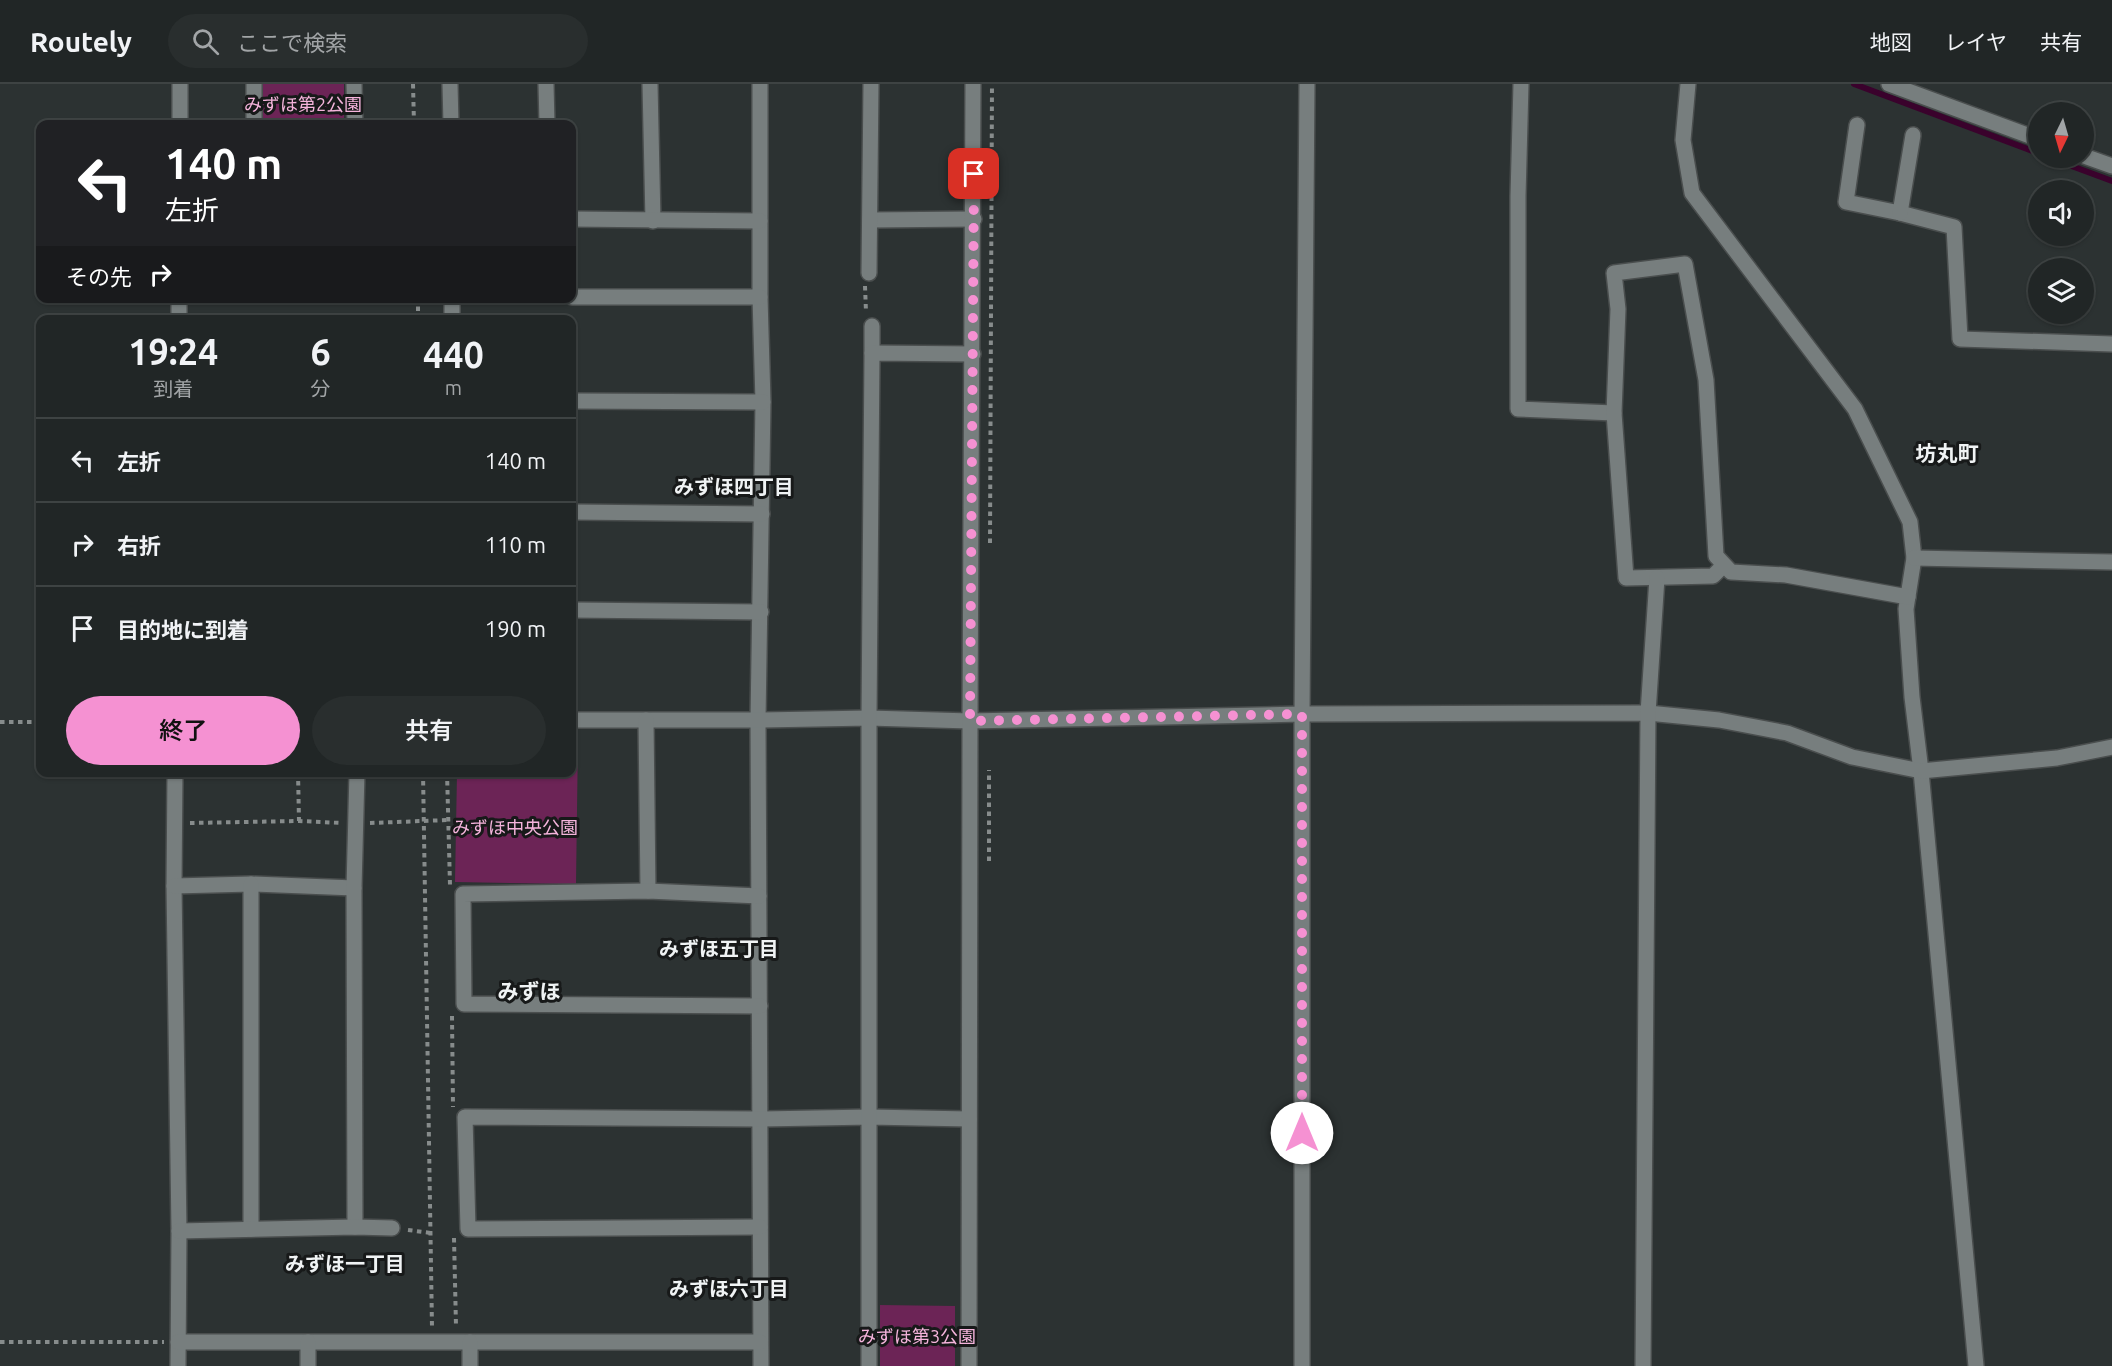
<!DOCTYPE html>
<html lang="ja">
<meta charset="utf-8">
<style>
:root{--surface:#212626;--page:#292e2e;--text:#f1f3f6;--muted:#a2a5a7;--line:#3e4343;--accent:#f591d2}
body{margin:0;font-family:Ubuntu,"Noto Sans JP",sans-serif;background:var(--page);color:var(--text);height:100vh;display:flex;flex-direction:column;font-size:22px;white-space:nowrap}
*{box-sizing:border-box;margin:0}
p{font-size:20px;color:var(--muted)}
.icon{flex:none;width:33px;height:33px;fill:none;stroke:currentColor;stroke-width:2;stroke-linecap:round;stroke-linejoin:round}
.map{position:relative;flex:1;overflow:hidden}
.side{position:absolute;left:36px;top:231px;width:540px;height:462px;display:flex;flex-direction:column;background:var(--surface);border-radius:12px;box-shadow:0 2px 4px #0004,0 0 0 2px var(--line)}
.side>*{flex:none}
.top-card{position:absolute;left:36px;top:36px;width:540px;height:183px;border-radius:12px;box-shadow:0 2px 4px #0004,0 0 0 2px var(--line);background:#202124;color:#fff;overflow:hidden}
.needle{width:39px;rotate:185deg}
.fabs{position:absolute;left:2028px;top:18px;display:grid;gap:12px}
.fabs a{display:grid;place-items:center;width:66px;height:66px;border-radius:50%;background:var(--surface);box-shadow:0 2px 4px #0004,0 0 0 2px var(--line);font-size:30px}
.pin{position:absolute;display:grid;place-items:center;width:51px;height:51px;color:#fff;margin:-26px;border-radius:12px;box-shadow:0 3px 9px #0006}
.me{position:absolute;width:66px;margin:-33px;rotate:0deg;stroke-linejoin:round;filter:drop-shadow(0 0 4px #0008)}
.turn{display:flex;align-items:center;gap:21px;height:126px;padding:0 30px;font-size:27px}
.turn .icon{width:78px;height:78px;stroke-width:2.5}
.turn b{display:block;font-size:42px;line-height:51px}
.then{display:flex;align-items:center;height:57px;padding:0 30px;background:#0003;gap:12px;font-size:22px}
.eta{display:flex;justify-content:space-evenly;align-items:center;height:102px;text-align:center}
.eta b{font-size:36px;font-weight:600;line-height:42px}
.cta{display:flex;gap:12px;margin-top:auto;padding:12px 30px}
.cta a{flex:1;height:69px;border-radius:36px;background:var(--accent);color:#111;font-size:24px;font-weight:600;line-height:69px;text-align:center}
.cta a+a{background:var(--page);color:var(--text)}
ul{padding:0;list-style:none}
li{display:flex;align-items:center;gap:18px;height:84px;padding:0 30px;border-top:2px solid var(--line)}
li div{flex:1}
li b{display:block;font-size:22px}
li em{font-style:normal}
header{display:flex;align-items:center;gap:36px;box-sizing:border-box;height:84px;padding:0 30px;background:var(--surface);border-bottom:2px solid var(--line)}
header strong{font-size:28px}
nav{display:flex;gap:33px;margin-inline-start:auto;font-size:21px}
.search{width:420px;height:54px;background:var(--page);display:flex;align-items:center;gap:15px;box-sizing:border-box;padding:0 21px;border-radius:33px;color:var(--muted);font-size:22px}
.map>svg:first-child{display:block}
</style>
<header>
<strong>Routely</strong>
<div class="search"><svg class="icon" aria-label="search" viewBox="0 0 24 24"><circle cx="10" cy="10" r="6"/><path d="M15 15l6 6"/></svg>ここで検索</div>
<nav><a>地図</a><a>レイヤ</a><a>共有</a></nav>
</header>
<div class="map">
<svg width="2112" height="1282" viewBox="0 0 2112 1282">
<rect width="100%" height="100%" fill="#2c3232"/>
<g fill="#6c2456">
<path d="M262,0H344V40H261Z"/>
<path d="M572,655H578L576,800L455,798L457,689L572,688Z"/>
<path d="M880,1221L955,1222V1282H880Z"/>
</g>
<g fill="none" stroke-linecap="round" stroke-linejoin="round">
<g stroke="#3a022c" stroke-width="6">
<path d="M1854,0L2038,69"/>
<path d="M2050,74L2112,97"/>
</g>
<g stroke="#4a4e4e" stroke-width="18">
<g id="minor">
<path d="M354,0L355,40"/>
<path d="M450,0L451,40"/>
<path d="M546,0L547,40"/>
<path d="M650,0L653,137"/>
<path d="M760,0V213L763,318L758,636L761,1282"/>
<path d="M1521,0L1518,112V325L1614,329"/>
<path d="M1688,0L1683,56L1692,109L1855,325L1910,438L1914,474L1906,525L1912,613L1921,687L1976,1282"/>
<path d="M1889,0L2038,55"/>
<path d="M180,40V0"/>
<path d="M254,40V0"/>
<path d="M1857,41L1846,118L1900,129L1954,143L1960,255L2112,260"/>
<path d="M2084,72L2112,82"/>
<path d="M1900,129L1913,51"/>
<path d="M572,135L760,137"/>
<path d="M870,136L974,135"/>
<path d="M869,189L871,0"/>
<path d="M572,213H760"/>
<path d="M179,214V236"/>
<path d="M452,214V236"/>
<path d="M872,242V269"/>
<path d="M572,317L763,318"/>
<path d="M572,428L762,430"/>
<path d="M1914,474L2112,478"/>
<path d="M1724,481L1713,492L1626,494L1614,329L1618,225L1614,189L1685,180L1706,296L1716,472L1731,488L1786,491L1908,513"/>
<path d="M572,526L761,528"/>
<path d="M572,636H758L869,634L970,637L1302,630L1648,629L1719,636L1787,649L1852,673L1921,687L2057,674L2112,663"/>
<path d="M646,636L648,807"/>
<path d="M175,688L174,802L179,1147L178,1282"/>
<path d="M174,802L251,800L354,804"/>
<path d="M759,812L648,807L463,810L464,920L760,922"/>
<path d="M355,1143L354,804L357,688"/>
<path d="M760,1143L468,1145L465,1033L760,1035L870,1033L969,1035"/>
<path d="M251,1145V800"/>
<path d="M179,1147L355,1143L392,1144"/>
<path d="M178,1258H760"/>
<path d="M308,1258V1282"/>
<path d="M470,1282V1258"/>
<path d="M869,1282V634L872,269L973,270"/>
<path d="M969,1282L970,637L973,0"/>
<path d="M1302,1282V630L1307,0"/>
<path d="M1643,1282L1648,629L1657,494"/>
</g>
</g>
<g stroke="#878c8c" stroke-width="4" stroke-dasharray="4.5 4.5" stroke-linecap="butt">
<path d="M413,0L414,40"/>
<path d="M865,202L866,228"/>
<path d="M418,236V214"/>
<path d="M990,459L992,0"/>
<path d="M0,638H40"/>
<path d="M298,688L299,737"/>
<path d="M423,688L432,1243"/>
<path d="M447,688L450,801"/>
<path d="M190,739L299,737L342,739"/>
<path d="M370,739L449,736"/>
<path d="M989,777V686"/>
<path d="M452,932L453,1023"/>
<path d="M408,1146L431,1149"/>
<path d="M454,1154L456,1242"/>
<path d="M0,1258H164"/>
</g>
<use href="#minor" stroke="#777e7e" stroke-width="15"/>
</g>
<g fill="none" stroke-linecap="round" stroke-linejoin="round">
<path stroke="#f591d2" stroke-width="10" stroke-dasharray="0 18" d="M974,90L970,637L1302,630V1049"/>
</g>
<g text-anchor="middle" dominant-baseline="central" stroke-width="6" stroke-linejoin="round" paint-order="stroke">
<g font-size="18" fill="#f5b4dc" stroke="#171919">
<text x="303" y="20">みずほ第2公園</text>
<text x="515" y="743">みずほ中央公園</text>
<text x="917" y="1252">みずほ第3公園</text>
</g>
<g font-size="20" font-weight="bold" fill="#f0f3f4" stroke="#171919">
<text x="734" y="402">みずほ四丁目</text>
<text x="719" y="864">みずほ五丁目</text>
<text x="345" y="1179">みずほ一丁目</text>
<text x="729" y="1204">みずほ六丁目</text>
</g>
<g font-size="21" font-weight="bold" fill="#f0f3f4" stroke="#171919">
<text x="1947" y="369">坊丸町</text>
<text x="529" y="907">みずほ</text>
</g>
</g>
</svg>
<div class="fabs">
<a><svg class="needle" viewBox="-14 -14 28 28"><path d="M0-13l5 13h-10z" fill="#e53935"/><path d="M0 13l5-13h-10z" fill="#a2a5a7"/></svg></a>
<a><svg class="icon" aria-label="sound" viewBox="0 0 24 24"><path d="M4 9h4l5-4v14l-5-4H4zM17 9q2 3 0 6"/></svg></a>
<a><svg class="icon" aria-label="layers" viewBox="0 0 24 24"><path d="M12 4l9 5-9 5-9-5zM3 14l9 5 9-5"/></svg></a>
</div>
<div class="pin" style="left:974px;top:90px;background:#d93025"><svg class="icon" aria-label="arrive" viewBox="0 0 24 24"><path d="M6 21V4h12l-3 4 3 4H6"/></svg></div>
<svg class="me" style="left:1302px;top:1049px" viewBox="-20 -20 40 40"><circle r="19" fill="#fff"/><path d="M0-13L10 11 0 6-10 11z" fill="#f591d2"/></svg>
<div class="top-card">
<div class="turn"><svg class="icon" aria-label="left" viewBox="0 0 24 24"><path d="M17 20v-9H6M10 6l-5 5 5 5"/></svg><div><b>140 m</b>左折</div></div>
<div class="then">その先<svg class="icon" aria-label="right" viewBox="0 0 24 24"><path d="M7 20v-9h11M14 6l5 5-5 5"/></svg></div>
</div>
<section class="side">
<div class="eta">
<div><b>19:24</b><p>到着</p></div>
<div><b>6</b><p>分</p></div>
<div><b>440</b><p>m</p></div>
</div>
<ul>
<li><svg class="icon" aria-label="left" viewBox="0 0 24 24"><path d="M17 20v-9H6M10 6l-5 5 5 5"/></svg><div><b>左折</b></div><em>140 m</em></li>
<li><svg class="icon" aria-label="right" viewBox="0 0 24 24"><path d="M7 20v-9h11M14 6l5 5-5 5"/></svg><div><b>右折</b></div><em>110 m</em></li>
<li><svg class="icon" aria-label="arrive" viewBox="0 0 24 24"><path d="M6 21V4h12l-3 4 3 4H6"/></svg><div><b>目的地に到着</b></div><em>190 m</em></li>
</ul>
<div class="cta"><a>終了</a><a>共有</a></div>
</section>
</div>
